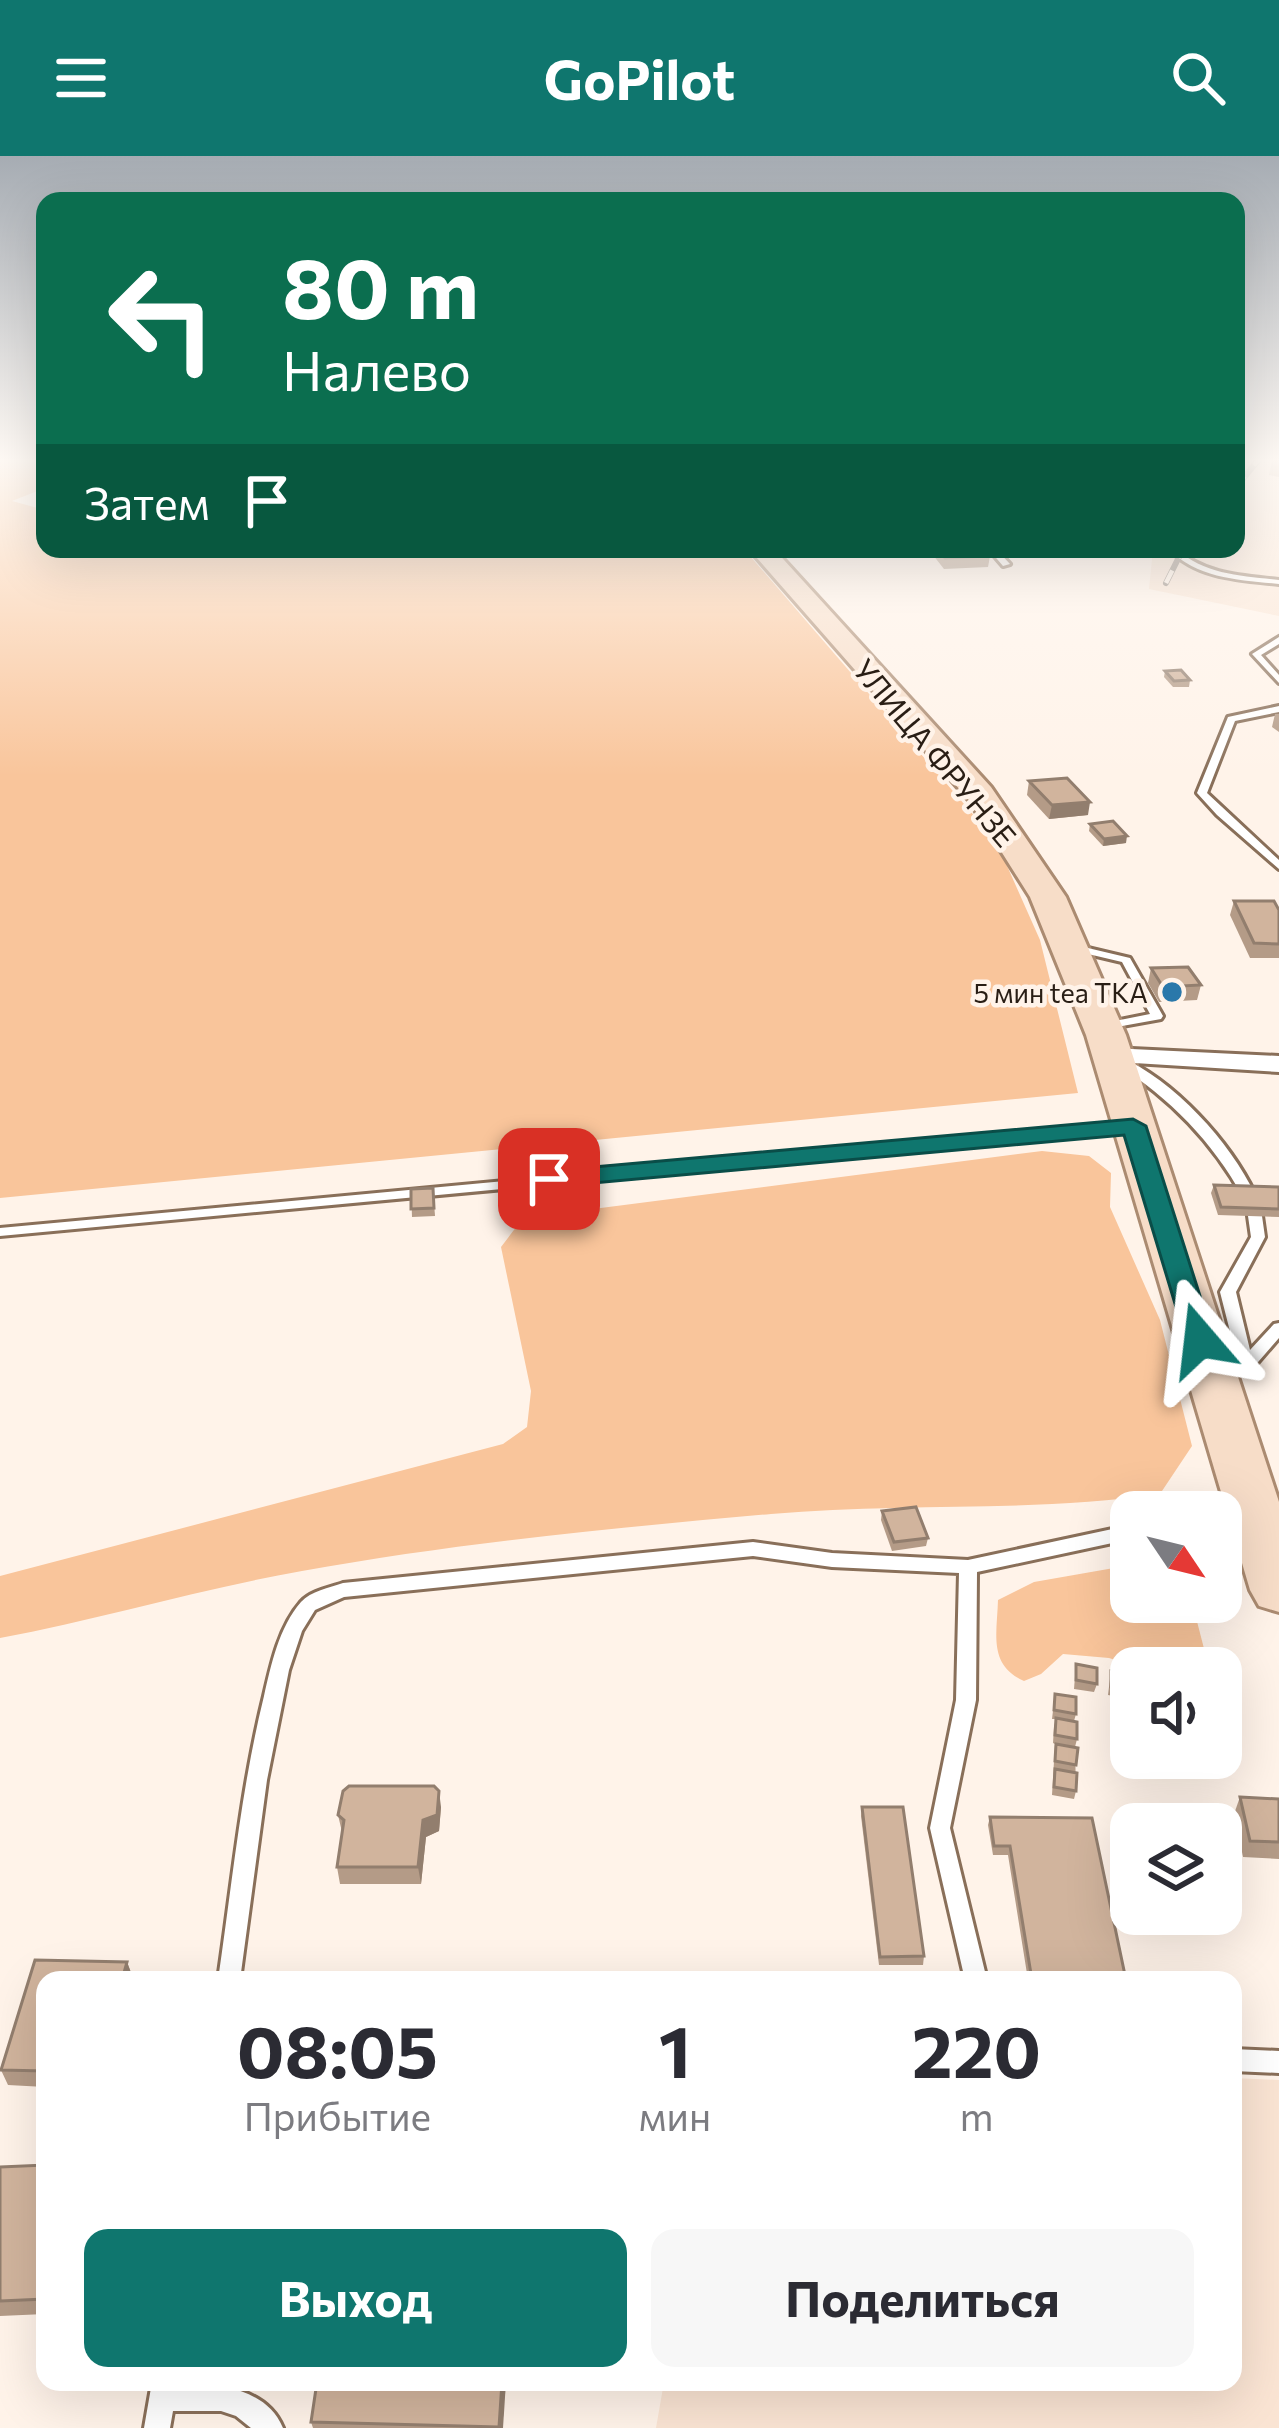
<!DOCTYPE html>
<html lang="ru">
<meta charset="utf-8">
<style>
:root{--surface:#fff;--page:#f7f7f7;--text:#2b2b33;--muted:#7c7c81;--accent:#0f766e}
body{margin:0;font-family:Commissioner,sans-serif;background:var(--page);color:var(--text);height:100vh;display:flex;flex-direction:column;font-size:45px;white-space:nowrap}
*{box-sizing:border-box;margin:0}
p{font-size:39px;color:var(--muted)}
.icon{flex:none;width:66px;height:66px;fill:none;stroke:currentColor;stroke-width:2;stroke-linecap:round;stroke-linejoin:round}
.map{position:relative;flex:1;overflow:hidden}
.panel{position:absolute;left:36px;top:1815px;width:1206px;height:420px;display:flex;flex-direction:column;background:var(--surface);border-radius:24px;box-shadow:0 12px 48px #0002}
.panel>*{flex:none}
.top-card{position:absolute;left:36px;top:36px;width:1209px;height:366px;border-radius:24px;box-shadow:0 12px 48px #0002;background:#0b6e4f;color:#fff;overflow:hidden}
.needle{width:78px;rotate:125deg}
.fabs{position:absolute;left:1110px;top:1335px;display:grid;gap:24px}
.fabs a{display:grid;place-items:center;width:132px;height:132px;border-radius:24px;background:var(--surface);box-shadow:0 12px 48px #0002;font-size:60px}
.pin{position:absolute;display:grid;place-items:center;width:102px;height:102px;color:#fff;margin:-51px;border-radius:24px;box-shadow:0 6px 18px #0006}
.me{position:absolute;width:132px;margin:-66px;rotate:343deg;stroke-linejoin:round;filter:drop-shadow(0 0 9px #0008)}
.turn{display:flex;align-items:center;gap:42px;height:252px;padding:0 48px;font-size:54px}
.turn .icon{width:156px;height:156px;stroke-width:2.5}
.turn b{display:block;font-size:84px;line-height:102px}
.then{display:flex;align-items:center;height:114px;padding:0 48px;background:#0003;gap:24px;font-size:45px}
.eta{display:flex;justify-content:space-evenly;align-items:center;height:204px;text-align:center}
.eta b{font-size:72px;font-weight:700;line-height:84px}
.cta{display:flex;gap:24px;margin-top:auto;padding:24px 48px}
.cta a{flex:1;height:138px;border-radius:24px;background:var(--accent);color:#fff;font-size:48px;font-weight:700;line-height:138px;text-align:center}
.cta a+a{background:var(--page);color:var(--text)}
header{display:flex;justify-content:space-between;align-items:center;height:156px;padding:0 48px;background:var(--accent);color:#fff;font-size:54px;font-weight:700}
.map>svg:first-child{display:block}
</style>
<header><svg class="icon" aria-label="menu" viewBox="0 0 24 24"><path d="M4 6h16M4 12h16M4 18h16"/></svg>GoPilot<svg class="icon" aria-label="search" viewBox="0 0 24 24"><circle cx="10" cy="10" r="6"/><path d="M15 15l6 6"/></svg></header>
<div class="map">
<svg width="1279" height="2272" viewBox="0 0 1279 2272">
<rect width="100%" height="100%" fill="#fff3e9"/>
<g fill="#fae4d3">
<path d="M1236,302H1279V460L1149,433L1153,393H1236Z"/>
<path d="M1233,1922L1279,1924V2272H656L664,2226H1233Z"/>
</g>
<g fill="#f9c59b">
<path d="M0,302H45V332L12,345L45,354V393H744L996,685L1040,784L1078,937L0,1042Z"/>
<path d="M1042,995L1089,1000L1111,1017L1110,1051L1160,1164L1192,1290L1160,1338C1032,1357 901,1346 771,1358C614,1372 456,1387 302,1415C200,1433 101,1463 0,1482V1420L503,1288L527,1271L531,1235L501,1091L523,1062Z"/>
<path d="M1131,1409V1446H1192L1209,1512H1140L1109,1502L1063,1498L1041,1518L1024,1525C988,1509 997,1478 998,1444L1034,1426Z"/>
</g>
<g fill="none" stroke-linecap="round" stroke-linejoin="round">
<g stroke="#896f59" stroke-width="6">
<g id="lane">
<path d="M794,393H836L832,395L764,399L760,397Z"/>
<path d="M942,393H996L1010,408L1003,410L991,396L946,395Z"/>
<path d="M1169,393H1177C1204,419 1244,420 1279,424V428C1241,424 1197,423 1169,393Z"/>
<path d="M1279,481V488L1261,499L1279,519V527L1252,498Z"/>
<path d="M1279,550V556L1235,565L1207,637L1279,704V713L1217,659L1197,637L1228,561Z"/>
<path d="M1071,788L1130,802L1163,860L1161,863L1100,874V868L1150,858L1122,806L1067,793L1065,791Z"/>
<path d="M1120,901C1174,924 1230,986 1255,1038L1253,1041H1243C1212,985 1170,942 1116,908V902Z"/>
<path d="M1130,967L1135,968L1137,971L1135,974L0,1080V1072Z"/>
<path d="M1255,1056L1262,1060L1265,1081L1236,1136L1250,1194L1274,1168L1279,1167V1182L1252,1213L1221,1227L1213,1222L1215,1218L1238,1207L1220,1136L1251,1081L1248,1060Z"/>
<path d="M1131,1369V1383L977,1416L976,1544L950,1672L987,1824H965L930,1672L956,1544L959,1417L832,1411L753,1400L344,1441L315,1454L302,1475L289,1514L267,1624L240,1824H218C232,1729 241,1633 264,1540C271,1509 279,1471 301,1446C311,1435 329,1432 343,1427L753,1386L832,1397L968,1404Z"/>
<path d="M1221,1378L1263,1381L1266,1386L1263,1391L1221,1392Z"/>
<path d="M1233,1893L1279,1895V1917L1233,1915Z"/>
<path d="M152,2226H178V2229C215,2227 266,2231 283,2272H251L236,2260L221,2255H173L170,2272H144Z"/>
</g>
</g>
<g stroke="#896f59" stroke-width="6">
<path id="street" d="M1111,892L1279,900V916L1102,905L1098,900L1102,895Z"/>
</g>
<g stroke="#ab8b71" stroke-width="6">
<path id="primary" d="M749,393H774L991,631L1066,741L1126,879L1279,1346V1456L1259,1450L1250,1434L1086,879L1030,741L968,643Z"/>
</g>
<use href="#lane" fill="#fff" fill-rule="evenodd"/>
<use href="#street" fill="#fff" fill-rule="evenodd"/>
<use href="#primary" fill="#f7ddc8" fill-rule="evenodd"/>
<g stroke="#857970" stroke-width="6">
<g id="rail">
<path d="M1236,331L1260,302"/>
<path d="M1166,427L1183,393"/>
</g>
</g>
<use href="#rail" stroke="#fff3e9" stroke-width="4.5" stroke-dasharray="14" stroke-linecap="butt"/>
</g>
<g fill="#b49b87">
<path d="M1279,302V321L1269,319L1272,305Z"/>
<path d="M933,393H984L990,400L988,411L944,413L933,399Z"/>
<path d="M1165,515L1190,524L1189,531H1173L1164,521Z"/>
<path d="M1275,558H1279V576L1272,571Z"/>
<path d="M1029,625L1088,659L1049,663L1027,639Z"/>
<path d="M1090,668L1126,687L1103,690L1089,675Z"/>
<path d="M1234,745L1279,754V802H1250L1230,759Z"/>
<path d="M1151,812L1201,829L1197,844L1159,846L1148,827Z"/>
<path d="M1214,1029L1279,1031V1061L1218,1059L1211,1037Z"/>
<path d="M433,1032L435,1060L412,1061L411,1033Z"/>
<path d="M882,1355L928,1382L926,1390L892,1395L881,1364Z"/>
<path d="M1076,1508L1097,1528L1094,1536L1074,1533Z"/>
<path d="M1111,1515L1131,1518L1130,1543L1108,1539Z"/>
<path d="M1055,1538L1076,1558L1074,1565L1077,1583L1075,1591L1076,1635L1074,1643L1052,1639L1055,1588L1053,1587L1054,1571L1056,1563H1052Z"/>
<path d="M1240,1641L1279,1643V1703L1243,1701L1234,1658Z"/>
<path d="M441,1651L439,1675L426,1681L421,1728H340L337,1711L342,1676L338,1659Z"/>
<path d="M862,1651L924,1800L923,1809H879L861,1660Z"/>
<path d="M990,1661L1126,1824H1028L1008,1699H993L988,1669Z"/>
<path d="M35,1804L127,1806L133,1822V1824H45V1931L8,1929L1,1914Z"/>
<path d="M45,2009V2158L0,2160V2011Z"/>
<path d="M317,2226L503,2272H313L311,2266Z"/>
</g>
<g fill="#927e6e">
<path d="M1090,646L1088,659L1049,663L1052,649Z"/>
<path d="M1127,680L1126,687L1103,690L1104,683Z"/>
<path d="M439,1635L441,1651L439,1675L426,1681L421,1728L418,1711L423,1664Z"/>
<path d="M127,1806L133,1822V1824H122Z"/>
<path d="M502,2226H506L503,2272H499Z"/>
</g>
<g fill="#d1b49d" stroke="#927e6e" stroke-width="3">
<path d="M938,393H984L990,400L945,402Z"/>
<path d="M1181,514L1190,524L1174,525L1165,515Z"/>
<path d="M1067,622L1090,646L1052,649L1029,625Z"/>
<path d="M1113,665L1127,680L1104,683L1090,668Z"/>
<path d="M1234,745H1274L1279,754V788L1254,787Z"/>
<path d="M1188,811L1201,829L1163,831L1151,812Z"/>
<path d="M1214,1029L1279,1031V1053L1221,1051Z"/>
<path d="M433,1032L434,1052L411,1053V1033Z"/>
<path d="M916,1351L928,1382L894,1386L882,1355Z"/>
<path d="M1076,1508L1097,1512V1528L1076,1524Z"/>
<path d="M1111,1515L1131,1518V1534L1111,1531Z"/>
<path d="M1055,1538L1076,1541V1558L1054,1554Z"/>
<path d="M1056,1562L1077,1566V1583L1055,1579Z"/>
<path d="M1056,1588L1078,1592L1076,1609L1055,1605Z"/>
<path d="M1055,1613L1077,1617L1076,1635L1054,1631Z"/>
<path d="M349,1630H434L439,1635L437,1659L423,1664L418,1711H337L344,1664L338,1659L343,1635Z"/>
<path d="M1240,1641L1279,1643V1686L1250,1685Z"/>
<path d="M862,1651H903L924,1800L880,1801Z"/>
<path d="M990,1661L1092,1662L1126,1824H1032L1010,1690H994Z"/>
<path d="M35,1804L127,1806L122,1824H45V1915L1,1914Z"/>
<path d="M45,2009V2143L0,2145V2011Z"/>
<path d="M317,2226H502L499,2271L311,2266Z"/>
</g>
<linearGradient id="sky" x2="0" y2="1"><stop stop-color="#a6acb3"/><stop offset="0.49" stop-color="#fffaf5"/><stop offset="1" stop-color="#fffaf5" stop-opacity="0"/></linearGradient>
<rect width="1279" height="620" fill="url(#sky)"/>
<path fill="#0f766e" stroke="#0a4d48" stroke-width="3" d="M1133,963L1146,970L1214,1184L1210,1190H1190L1186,1184L1124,979L549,1031L537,1023L549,1015Z"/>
<circle fill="#2a78aa" stroke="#fff3e9" stroke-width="4.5" cx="1172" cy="836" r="12"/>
<g text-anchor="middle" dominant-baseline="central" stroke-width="9" stroke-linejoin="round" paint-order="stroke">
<g font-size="27" fill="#291e15" stroke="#fff3e9" text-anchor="end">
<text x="1148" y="836">5 мин tea TKA</text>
</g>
<g font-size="30" fill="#291e15" stroke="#fff3e9">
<text transform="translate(936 596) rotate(50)">УЛИЦА ФРУНЗЕ</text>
</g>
</g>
</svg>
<div class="fabs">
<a><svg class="needle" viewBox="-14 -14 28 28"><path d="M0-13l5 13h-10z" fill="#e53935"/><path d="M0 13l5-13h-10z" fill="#7c7c81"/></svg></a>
<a><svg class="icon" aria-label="sound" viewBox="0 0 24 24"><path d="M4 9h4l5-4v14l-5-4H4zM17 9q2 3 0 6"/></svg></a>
<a><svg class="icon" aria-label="layers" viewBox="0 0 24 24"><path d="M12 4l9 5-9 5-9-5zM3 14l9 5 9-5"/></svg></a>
</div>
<div class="pin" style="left:549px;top:1023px;background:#d93025"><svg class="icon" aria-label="arrive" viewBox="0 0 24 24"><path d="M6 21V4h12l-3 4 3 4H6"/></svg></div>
<svg class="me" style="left:1200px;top:1184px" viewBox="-20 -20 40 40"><path d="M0-17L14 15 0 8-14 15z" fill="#0f766e" stroke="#fff" stroke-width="4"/></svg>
<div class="top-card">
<div class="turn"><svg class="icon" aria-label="left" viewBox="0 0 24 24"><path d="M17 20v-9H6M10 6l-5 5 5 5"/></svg><div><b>80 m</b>Налево</div></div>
<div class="then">Затем<svg class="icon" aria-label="arrive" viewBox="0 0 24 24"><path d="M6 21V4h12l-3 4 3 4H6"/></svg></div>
</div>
<section class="panel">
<div class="eta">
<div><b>08:05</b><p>Прибытие</p></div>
<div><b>1</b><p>мин</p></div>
<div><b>220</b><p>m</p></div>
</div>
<div class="cta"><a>Выход</a><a>Поделиться</a></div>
</section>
</div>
